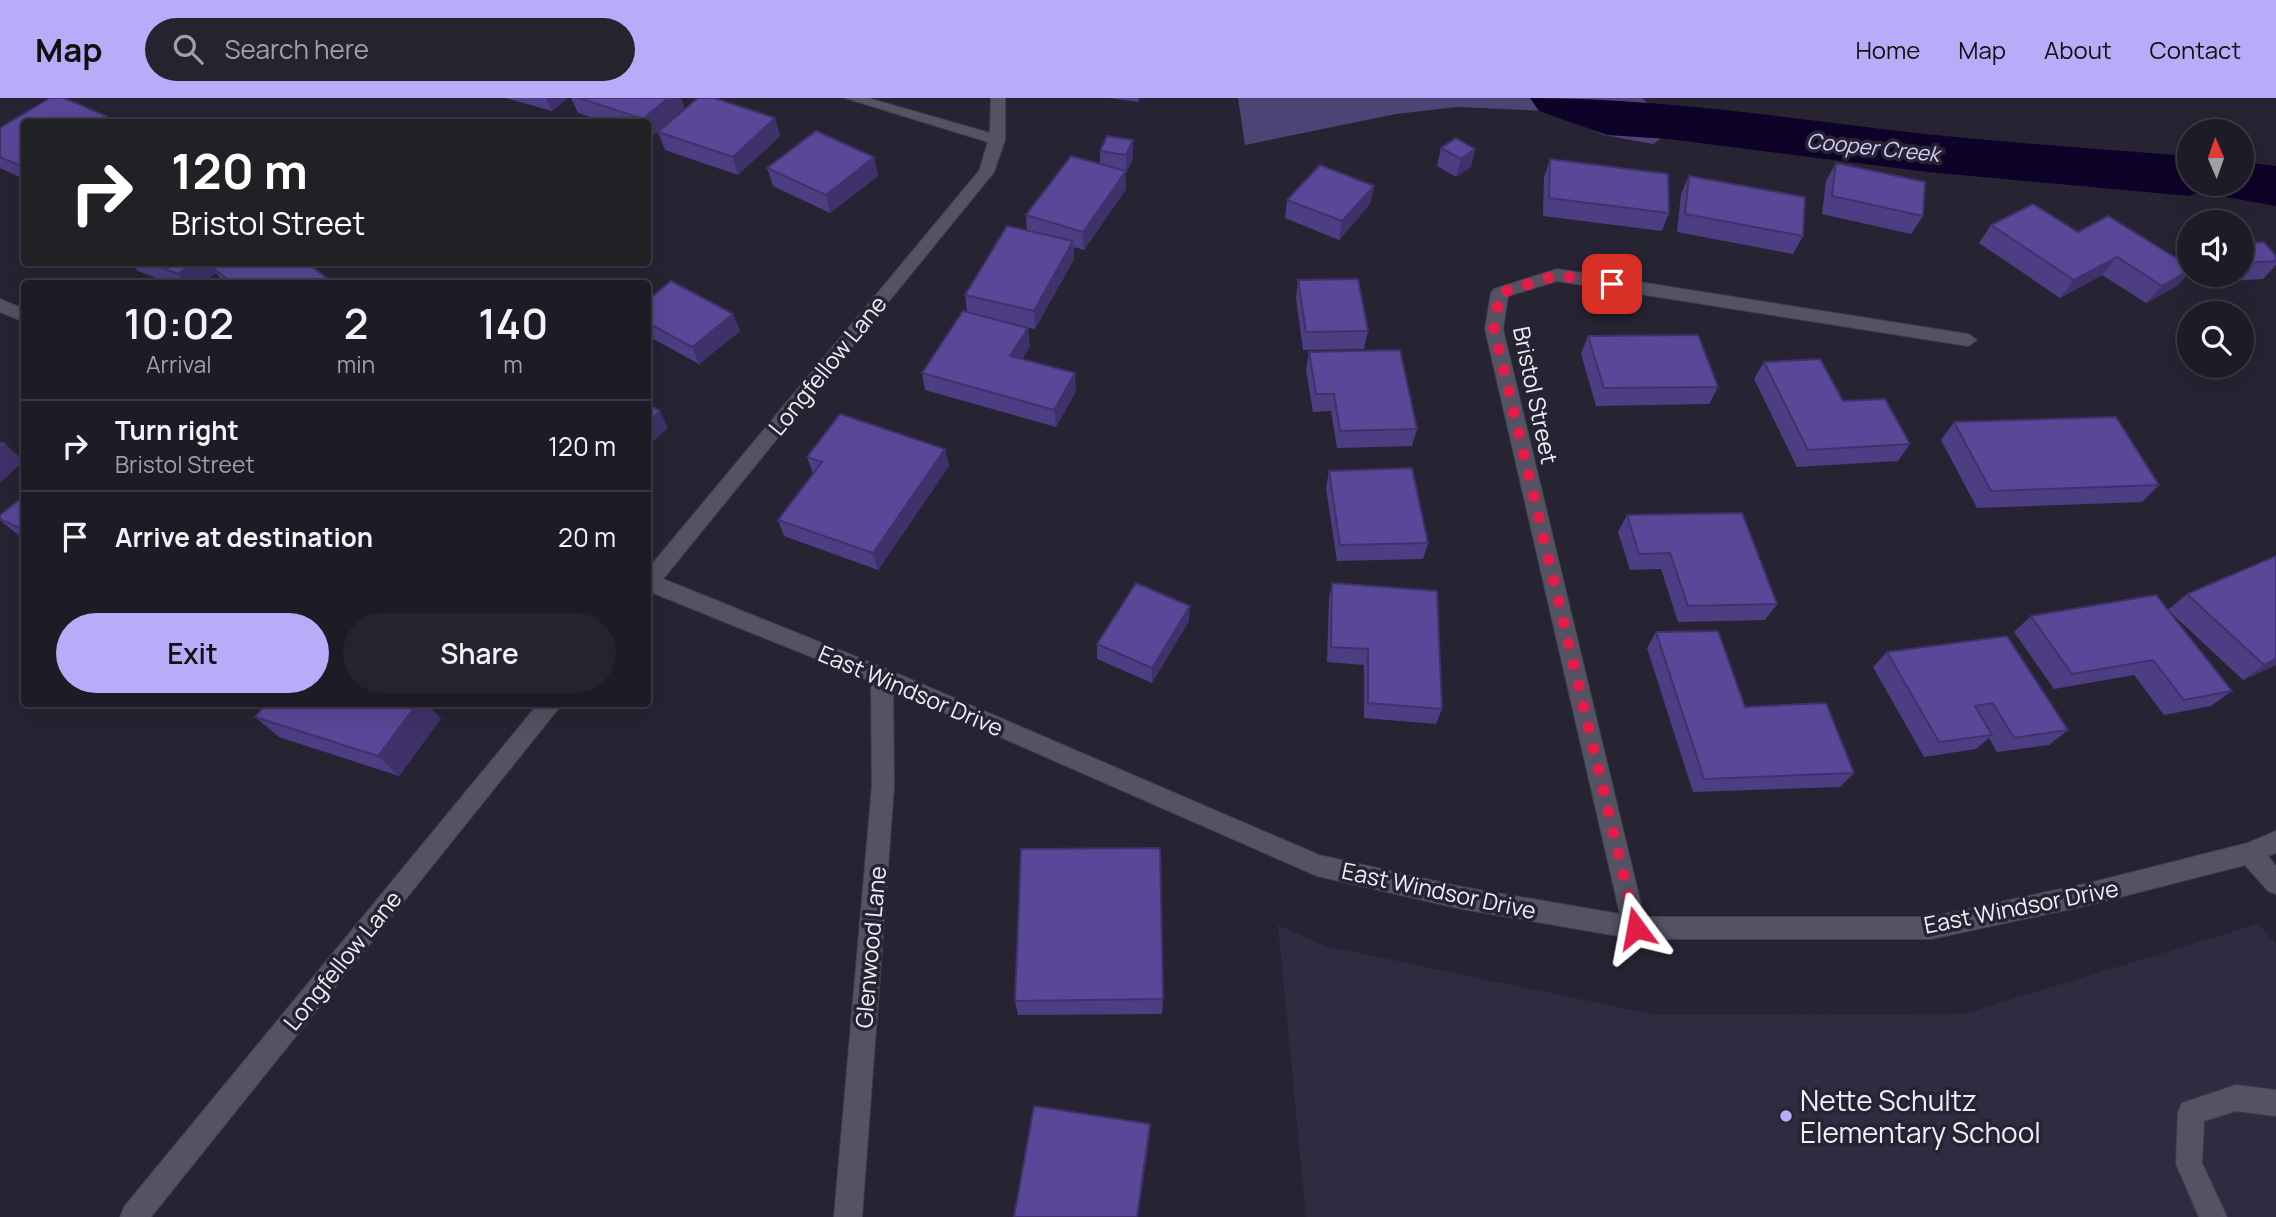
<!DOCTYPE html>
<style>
:root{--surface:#1c1b26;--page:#25242e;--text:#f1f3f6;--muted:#a0a1a7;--line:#3a3943;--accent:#b8abf7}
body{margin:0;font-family:Manrope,sans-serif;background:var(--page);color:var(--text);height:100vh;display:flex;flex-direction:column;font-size:26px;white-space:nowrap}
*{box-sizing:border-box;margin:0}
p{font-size:23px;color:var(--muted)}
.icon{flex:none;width:38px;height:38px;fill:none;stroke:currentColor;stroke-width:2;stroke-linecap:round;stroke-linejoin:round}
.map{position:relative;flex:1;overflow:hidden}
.sheet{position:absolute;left:21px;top:182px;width:630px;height:427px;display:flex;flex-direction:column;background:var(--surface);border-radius:7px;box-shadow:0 7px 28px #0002,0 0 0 2px var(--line)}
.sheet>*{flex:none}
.guide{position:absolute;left:21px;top:21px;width:630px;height:147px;border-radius:7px;box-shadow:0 7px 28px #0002,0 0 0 2px var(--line);background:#202124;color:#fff;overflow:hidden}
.needle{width:46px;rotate:358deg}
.controls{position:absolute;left:2177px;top:21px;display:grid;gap:14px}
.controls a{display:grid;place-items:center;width:77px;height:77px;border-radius:50%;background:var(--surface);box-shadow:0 7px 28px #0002,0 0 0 2px var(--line);font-size:35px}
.pin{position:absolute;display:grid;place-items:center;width:60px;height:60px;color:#fff;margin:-30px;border-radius:14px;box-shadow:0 4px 10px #0006}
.me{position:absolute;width:77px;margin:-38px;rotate:347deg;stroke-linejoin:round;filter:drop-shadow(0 0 5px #0008)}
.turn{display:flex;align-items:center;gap:24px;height:147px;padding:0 35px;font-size:32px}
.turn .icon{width:91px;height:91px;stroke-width:2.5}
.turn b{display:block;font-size:49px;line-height:60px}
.eta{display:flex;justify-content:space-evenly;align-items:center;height:119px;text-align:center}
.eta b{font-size:42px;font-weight:600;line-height:49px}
.primary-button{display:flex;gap:14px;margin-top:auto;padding:14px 35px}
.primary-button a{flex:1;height:80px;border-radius:42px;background:var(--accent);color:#111;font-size:28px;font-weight:600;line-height:80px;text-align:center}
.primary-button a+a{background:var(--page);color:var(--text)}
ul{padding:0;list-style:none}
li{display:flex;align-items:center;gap:21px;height:91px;padding:0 35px;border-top:2px solid var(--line)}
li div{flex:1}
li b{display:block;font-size:26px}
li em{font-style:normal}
header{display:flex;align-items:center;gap:42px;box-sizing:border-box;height:98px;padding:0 35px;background:var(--accent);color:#111}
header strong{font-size:33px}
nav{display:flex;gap:38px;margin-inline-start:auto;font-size:24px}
.search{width:490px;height:63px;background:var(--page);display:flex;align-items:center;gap:18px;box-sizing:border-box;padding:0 24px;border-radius:38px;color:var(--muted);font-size:26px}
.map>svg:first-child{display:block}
</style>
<header>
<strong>Map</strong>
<div class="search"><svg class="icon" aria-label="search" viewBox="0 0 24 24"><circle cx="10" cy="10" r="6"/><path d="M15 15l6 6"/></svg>Search here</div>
<nav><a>Home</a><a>Map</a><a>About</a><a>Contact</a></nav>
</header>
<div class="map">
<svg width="2276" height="1119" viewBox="0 0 2276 1119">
<rect width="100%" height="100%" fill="#262433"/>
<path fill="#2f2c41" d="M2258,826L2276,846V1119H1306L1278,827L1325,848L1656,917L1963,916Z"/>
<path fill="#4d4475" d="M1238,0H1642L1675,31L1653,46L1604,37L1547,13L1457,9L1396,16L1245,47Z"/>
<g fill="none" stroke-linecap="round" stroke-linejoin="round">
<path fill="#0e0228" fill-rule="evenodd" d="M1530,0C1663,0 1793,21 1925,36C2013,45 2101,51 2189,58V86H2242V64L2276,68V108L2220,98L2213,89L2189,98L1928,74L1668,41L1607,37L1539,13Z"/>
<g stroke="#403f4b" stroke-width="2">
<g id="minor">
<path d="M845,0H868L990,35L991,0H1005V42L994,74L663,481L889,572L1319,757L1462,789L1620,816L1485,231L1491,195L1494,191L1557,171L1968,236L1977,242L1968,248L1557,183L1508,198L1503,231L1644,819H1931L2089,785L2248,745L2276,733V755L2268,758L2276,768V796L2268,793L2245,767L2089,807L1931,841H1635L1462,811L1317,778L893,592L894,688L862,1119H834L872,688L871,583L648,493V471L979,73L988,44Z"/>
<path d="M0,201L24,211V224L0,214Z"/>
<path d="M538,606H562L151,1119H120L124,1109Z"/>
<path d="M2236,987L2276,992V1018L2236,1013L2204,1023L2202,1065L2227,1119H2199L2176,1066L2178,1014L2182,1005Z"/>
</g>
</g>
<use href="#minor" fill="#545263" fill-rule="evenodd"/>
</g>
<g fill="#4d3d83">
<path d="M50,0H64L106,18L111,24H24V81L0,70V30Z"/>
<path d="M505,0H567L552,13Z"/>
<path d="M571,0H681L684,10L650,40L648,39V24H605L578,15Z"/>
<path d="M1109,0H1139L1138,4Z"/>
<path d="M775,20L780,38L738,77L665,52L658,34Z"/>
<path d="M1107,38L1133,61L1126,75V91L1084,152L1074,149V161L1035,231L1006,224L1030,248L1022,261L1076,293L1056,329L925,292L922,275L967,214L965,197L1027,133L1026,117L1100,66V53Z"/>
<path d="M1441,50L1475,51L1471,69L1456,79L1437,68Z"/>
<path d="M874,59L878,78L830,115L773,88L767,70Z"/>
<path d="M1550,61L1669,115L1662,133L1543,118L1544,79Z"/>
<path d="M1836,65L1923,118L1911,136L1822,116L1826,83Z"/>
<path d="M1689,78L1803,138L1793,156L1677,134L1681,96Z"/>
<path d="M1374,88L1370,106L1339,142L1285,120L1287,102Z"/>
<path d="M1991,127L2078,134L2189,168V174L2177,188L2146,205L2102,177L2060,200L1979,145Z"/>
<path d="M2242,146L2276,158V167L2263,181L2216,184L2210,177H2242Z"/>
<path d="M131,164H305L326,179L330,186H224L216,175L203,186H171L138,173Z"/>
<path d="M1298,182L1368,233L1364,251L1303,252L1296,200Z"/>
<path d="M648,202L733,216L740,233L699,266L648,238Z"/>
<path d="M1588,238L1718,289L1709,306L1596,308L1581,256Z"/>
<path d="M1309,254L1417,331L1412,348L1337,350L1331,313L1313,314L1306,272Z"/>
<path d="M1764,264L1843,303L1910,346L1898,363L1797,369L1754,281Z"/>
<path d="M1954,324L2159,387L2142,404L1977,410L1941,342Z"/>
<path d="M945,351L949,368L878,472L784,438L778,422L813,376L807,359Z"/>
<path d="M1329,373L1428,445L1423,461L1337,463L1326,390Z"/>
<path d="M24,398V440L17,436L0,422V417Z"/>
<path d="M1627,417L1777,506L1765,522L1678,524L1661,471L1630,472L1618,434Z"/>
<path d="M2276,458V567L2243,582L2168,512L2187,496Z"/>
<path d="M1332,485L1442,611L1436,626L1364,620V567L1327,564L1329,501Z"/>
<path d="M2156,497L2232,593L2211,608L2164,617L2134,577L2054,591L2014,534L2031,518Z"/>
<path d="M1189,523L1152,585L1097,561V546Z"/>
<path d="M1656,534L1745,609L1854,675L1840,689L1693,694L1647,550Z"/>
<path d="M1887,554L2068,632L2049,647L1997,654L1989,640L1976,651L1924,659L1873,569Z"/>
<path d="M255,619L441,620L399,678L279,639Z"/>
<path d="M1163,901L1162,916L1018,917L1015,903Z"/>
</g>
<g fill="#3f326a">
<path d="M546,0H567L552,13Z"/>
<path d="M668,0H681L684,10L650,40L648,34V24H644L643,21Z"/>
<path d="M106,18L111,24H95Z"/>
<path d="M775,20L780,38L738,77L733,59Z"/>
<path d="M1133,42V61L1126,75V91L1084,152L1083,134L1126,73V57Z"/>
<path d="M1475,51L1471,69L1456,79L1461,61Z"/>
<path d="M874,59L878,78L830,115L826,97Z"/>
<path d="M1374,88L1370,106L1339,142L1342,123Z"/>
<path d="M1073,143L1074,161L1035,231L1034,213Z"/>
<path d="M2117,159L2102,177L2060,200L2074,182Z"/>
<path d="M193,164H230L210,168L216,175L203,186H186L178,176Z"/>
<path d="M354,164H362L356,169Z"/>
<path d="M2189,172V174L2177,188L2146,205L2162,188Z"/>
<path d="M326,179L330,186H315Z"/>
<path d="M733,216L740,233L699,266L692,249Z"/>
<path d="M1028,230L1030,248L1012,275L1010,258Z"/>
<path d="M1075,275L1076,293L1056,329L1054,312Z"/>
<path d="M660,313L668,330L648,348V324Z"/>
<path d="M5,346L24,363L0,385V350Z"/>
<path d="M945,351L949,368L878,472L873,455Z"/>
<path d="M1190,508L1189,523L1152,585V570Z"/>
<path d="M2276,561V567L2243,582L2264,567Z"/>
<path d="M417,606H427L441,620L399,678L378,658Z"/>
<path d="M1150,1026V1037L1138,1119H1137Z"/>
</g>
<g fill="#5a4798" stroke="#3f326a" stroke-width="2">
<path d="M50,0H64L106,18L95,24H24V68L23,69L0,59V30Z"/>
<path d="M579,0H668L643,21Z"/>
<path d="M698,0H714L775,20L733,59L658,34Z"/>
<path d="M816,33L874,59L826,97L767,70Z"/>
<path d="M1107,38L1133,42L1126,57L1100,53Z"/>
<path d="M1456,40L1475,51L1461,61L1441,50Z"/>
<path d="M1071,58L1126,73L1083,134L1026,117Z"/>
<path d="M1550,61L1668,76L1669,115L1549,100Z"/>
<path d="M1836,65L1925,84L1923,118L1832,98Z"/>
<path d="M1320,67L1374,88L1342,123L1287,102Z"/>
<path d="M1689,78L1805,99L1803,138L1685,116Z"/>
<path d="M2033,106L2078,134L2108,118L2189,168V172L2162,188L2117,159L2074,182L1991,127Z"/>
<path d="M1007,128L1073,143L1034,213L965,197Z"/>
<path d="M2264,144L2276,158V163L2242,165V146Z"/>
<path d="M148,164H193L178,176Z"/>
<path d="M216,164H305L326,179L315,186H234L210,168Z"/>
<path d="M1358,181L1368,233L1306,234L1298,182Z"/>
<path d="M671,183L733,216L692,249L648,225V202Z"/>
<path d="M963,213L1028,230L1010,258L1075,275L1054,312L922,275Z"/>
<path d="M1698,237L1718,289L1604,290L1588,238Z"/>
<path d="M1400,252L1417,331L1340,333L1334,296H1316L1309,254Z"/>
<path d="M1820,261L1843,303L1885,301L1910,346L1808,352L1764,264Z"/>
<path d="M648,306L660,313L648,324Z"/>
<path d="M840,316L945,351L873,455L778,422L822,364L807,359Z"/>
<path d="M2116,319L2159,387L1991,393L1954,324Z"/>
<path d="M0,344L5,346L0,350Z"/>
<path d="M1412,370L1428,445L1340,447L1329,373Z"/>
<path d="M24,398V432L0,421V417Z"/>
<path d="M1742,415L1777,506L1688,508L1670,455L1639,456L1627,417Z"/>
<path d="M2276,458V561L2264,567L2187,496Z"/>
<path d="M1136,485L1190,508L1152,570L1097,546Z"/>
<path d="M1332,485L1437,493L1442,611L1368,605V551L1331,549Z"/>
<path d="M2156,497L2232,593L2184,602L2153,562L2072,576L2031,518Z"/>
<path d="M1718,533L1745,609L1826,605L1854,675L1704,681L1656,534Z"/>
<path d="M2007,538L2068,632L2014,640L1993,605L1975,608L1992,637L1939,644L1887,554Z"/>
<path d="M266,606H417L378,658L255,619Z"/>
<path d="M1160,750L1163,901L1015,903L1021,751Z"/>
<path d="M1034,1008L1150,1026L1137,1119H1014Z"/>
</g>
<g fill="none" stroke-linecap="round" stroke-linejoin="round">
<path stroke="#e11d48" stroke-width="12" stroke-dasharray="0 21.6" d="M1612,186L1557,177L1500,195L1494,231L1636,830"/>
</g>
<circle fill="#b8abf7" stroke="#262433" stroke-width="2.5" cx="1786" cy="1018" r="7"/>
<g text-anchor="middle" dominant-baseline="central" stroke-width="7" stroke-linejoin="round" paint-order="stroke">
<g font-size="21" font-style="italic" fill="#d5cefc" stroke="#262433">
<text transform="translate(1873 49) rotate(6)">Cooper Creek</text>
</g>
<g font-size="23" fill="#f0eff9" stroke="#262433">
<text transform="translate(827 267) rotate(-51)">Longfellow Lane</text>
<text transform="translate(1536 297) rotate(78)">Bristol Street</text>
<text transform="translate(911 592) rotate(23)">East Windsor Drive</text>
<text transform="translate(1439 792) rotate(12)">East Windsor Drive</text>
<text transform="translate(2021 808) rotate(-11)">East Windsor Drive</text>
<text transform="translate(870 849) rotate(-85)">Glenwood Lane</text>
<text transform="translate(342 862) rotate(-51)">Longfellow Lane</text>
</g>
<g font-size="28" fill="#f0eff9" stroke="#262433" text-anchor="start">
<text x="1800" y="1002">Nette Schultz<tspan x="1800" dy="32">Elementary School</tspan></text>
</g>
</g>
</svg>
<div class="controls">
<a><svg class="needle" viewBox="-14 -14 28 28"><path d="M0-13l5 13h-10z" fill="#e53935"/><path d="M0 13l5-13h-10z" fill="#a0a1a7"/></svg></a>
<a><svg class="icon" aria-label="sound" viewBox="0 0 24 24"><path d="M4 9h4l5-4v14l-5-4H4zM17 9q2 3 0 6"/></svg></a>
<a><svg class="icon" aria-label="search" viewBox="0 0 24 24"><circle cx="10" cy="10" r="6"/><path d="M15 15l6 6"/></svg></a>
</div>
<div class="pin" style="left:1612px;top:186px;background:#d93025"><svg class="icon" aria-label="arrive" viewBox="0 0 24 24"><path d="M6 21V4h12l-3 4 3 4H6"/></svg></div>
<svg class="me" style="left:1636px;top:830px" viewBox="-20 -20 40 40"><path d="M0-17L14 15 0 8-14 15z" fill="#e11d48" stroke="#fff" stroke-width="4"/></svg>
<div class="guide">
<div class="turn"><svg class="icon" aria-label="right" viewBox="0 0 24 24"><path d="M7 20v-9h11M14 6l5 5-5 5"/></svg><div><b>120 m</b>Bristol Street</div></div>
</div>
<section class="sheet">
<div class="eta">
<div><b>10:02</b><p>Arrival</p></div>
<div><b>2</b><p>min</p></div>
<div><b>140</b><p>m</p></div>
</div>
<ul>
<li><svg class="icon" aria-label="right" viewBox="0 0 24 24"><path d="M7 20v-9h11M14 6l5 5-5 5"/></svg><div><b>Turn right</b><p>Bristol Street</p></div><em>120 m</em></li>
<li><svg class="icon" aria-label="arrive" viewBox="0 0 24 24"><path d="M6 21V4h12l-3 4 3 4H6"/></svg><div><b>Arrive at destination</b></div><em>20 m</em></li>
</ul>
<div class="primary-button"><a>Exit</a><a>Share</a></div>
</section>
</div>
